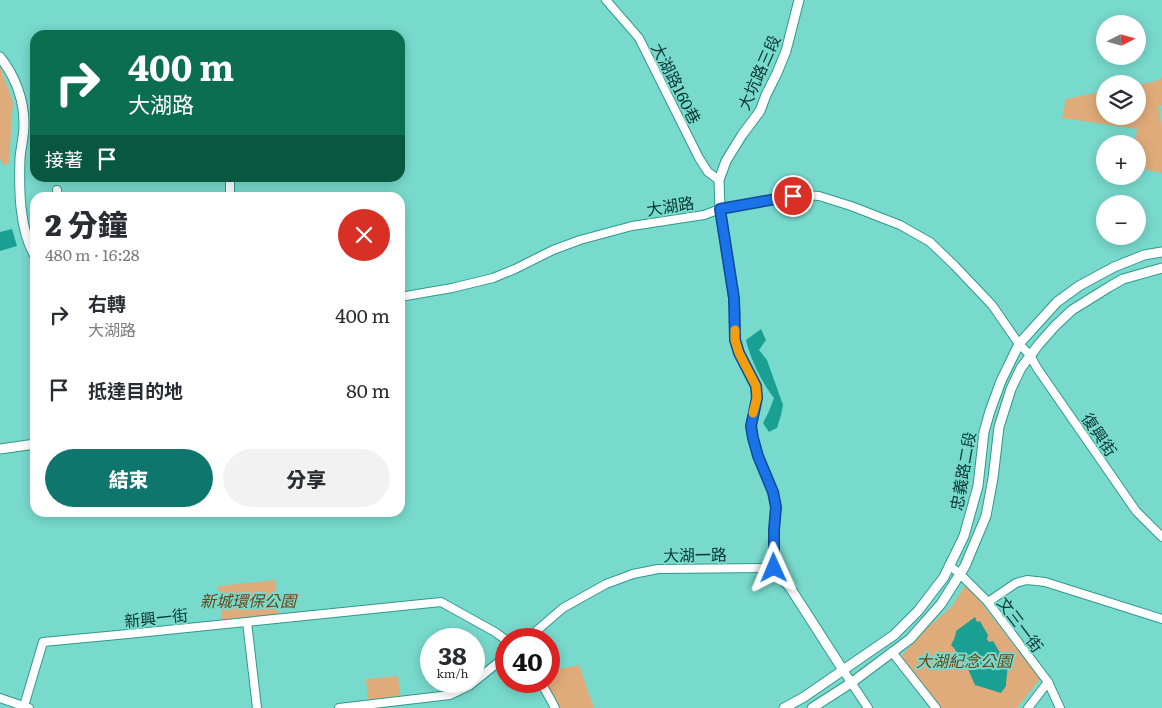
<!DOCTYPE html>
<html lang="zh-TW">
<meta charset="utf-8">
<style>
:root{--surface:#fff;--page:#f2f2f3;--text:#2b2b33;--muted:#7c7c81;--accent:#0f766e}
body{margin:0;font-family:Literata,"Noto Sans TC",serif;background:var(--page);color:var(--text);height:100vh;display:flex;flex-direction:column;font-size:19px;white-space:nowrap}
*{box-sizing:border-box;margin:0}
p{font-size:16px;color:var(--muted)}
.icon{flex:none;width:28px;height:28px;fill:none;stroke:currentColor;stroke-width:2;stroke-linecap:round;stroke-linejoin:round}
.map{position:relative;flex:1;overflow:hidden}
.panel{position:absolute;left:30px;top:192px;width:375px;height:325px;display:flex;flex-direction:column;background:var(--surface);border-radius:15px;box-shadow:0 2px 12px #0003}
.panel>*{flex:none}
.guide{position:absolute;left:30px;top:30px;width:375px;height:152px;border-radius:15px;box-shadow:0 2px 12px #0003;background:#0b6e4f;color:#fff;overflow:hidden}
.needle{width:32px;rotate:84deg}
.tools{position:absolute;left:1096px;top:15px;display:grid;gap:10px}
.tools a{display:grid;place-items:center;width:50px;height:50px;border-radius:50%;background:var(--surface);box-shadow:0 2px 12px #0003;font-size:25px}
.speed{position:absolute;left:420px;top:628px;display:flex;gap:10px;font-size:25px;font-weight:700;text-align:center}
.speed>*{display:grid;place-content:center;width:65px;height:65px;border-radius:50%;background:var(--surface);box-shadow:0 2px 12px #0003;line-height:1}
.speed small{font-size:12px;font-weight:400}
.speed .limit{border:8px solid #d22;background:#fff;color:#111}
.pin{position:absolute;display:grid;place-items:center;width:42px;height:42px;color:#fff;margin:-21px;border:2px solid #fff;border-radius:50%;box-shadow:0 1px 5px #0007}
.me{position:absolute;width:55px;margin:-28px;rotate:359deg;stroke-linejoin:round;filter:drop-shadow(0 0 4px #0008)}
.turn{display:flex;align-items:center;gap:18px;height:105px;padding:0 15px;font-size:22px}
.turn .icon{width:65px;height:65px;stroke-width:2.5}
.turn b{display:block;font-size:35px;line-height:42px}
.then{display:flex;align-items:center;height:48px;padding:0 15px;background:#0003;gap:10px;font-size:19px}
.round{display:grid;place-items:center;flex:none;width:52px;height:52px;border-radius:26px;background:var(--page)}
.summary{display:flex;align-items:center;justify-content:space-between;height:85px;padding:0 15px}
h1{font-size:30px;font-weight:800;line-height:38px}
.action{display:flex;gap:10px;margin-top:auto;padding:10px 15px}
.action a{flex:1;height:58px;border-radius:30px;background:var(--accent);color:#fff;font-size:20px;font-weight:800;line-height:58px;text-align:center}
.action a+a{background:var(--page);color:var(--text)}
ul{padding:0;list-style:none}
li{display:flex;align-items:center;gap:15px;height:75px;padding:0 15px}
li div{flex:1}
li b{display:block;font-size:19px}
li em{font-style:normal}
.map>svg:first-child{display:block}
</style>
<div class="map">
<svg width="1162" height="708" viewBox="0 0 1162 708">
<rect width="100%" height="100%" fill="#78dacd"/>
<g fill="#dfab7a">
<path d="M0,66L13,102L9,163L2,165L0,158Z"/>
<path d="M1162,77V105L1158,106L1162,128V173L1138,168V144H1135L1137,129L1062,118L1066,99L1105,91V116H1138V85L1156,81Z"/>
<path d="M275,580L279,615L222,621L218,586Z"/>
<path d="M964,587H969L1040,679L1017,708H939L901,659L902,655L922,634L926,629L952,606Z"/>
<path d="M579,665L594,708H556L544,684L547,681H549V680L560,669Z"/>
<path d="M398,676L400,697L368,701L366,679Z"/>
</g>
<g fill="#19a093">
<path d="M12,229L17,246L0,251V232Z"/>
<path d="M761,329L766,340L759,350L767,360L783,405L781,415L777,428L769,432L763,423L769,411L774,398C762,383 750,358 746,340Z"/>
<path d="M975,617L977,622L980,621L981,623L988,635L987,639L989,642L993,641L1002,656L1001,659L1003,662H1006C1009,669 1006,678 1006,686L1001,693L975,685L968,669L965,667L954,648L951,645C953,642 956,635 956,631Z"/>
</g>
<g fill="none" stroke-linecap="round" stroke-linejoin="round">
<g stroke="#30988d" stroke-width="10">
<g id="minor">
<path d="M606,0L639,38L699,158L708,172L719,180"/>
<path d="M230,178V198"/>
<path d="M57,190L58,198"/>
<path d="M400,297L452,288L493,278L515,269L553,250L580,240L632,226L704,215L720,209L793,196L805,195L819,196L851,206L900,225L930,242L954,265L992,305L1019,344L1030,355L1037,368L1136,511L1162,537"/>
<path d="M949,565L960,574L988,602L1048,682L1060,708"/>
<path d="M988,602L1016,583L1027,580L1045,582L1162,619"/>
<path d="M247,622L257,708"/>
<path d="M527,639L563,608L606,584L633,574L658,569L774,568"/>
<path d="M892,652L936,708"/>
<path d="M843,670L868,708"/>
<path d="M540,681L552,702L555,708"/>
<path d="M0,698L29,708"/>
<path d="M24,706L43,642L128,634L441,602L495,632L506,640"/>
<path d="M339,708L450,695L469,686L506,656"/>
<path d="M1028,708L1048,682"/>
</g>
</g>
<g stroke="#30988d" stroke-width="11">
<g id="tertiary">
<path d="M799,0L786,51L777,73L766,95L760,111L742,135L726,161L719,180L720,209L732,287L735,309V340L739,353L756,386L757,398L751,426L753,438L758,456L773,492L776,507L774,530V568L791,589L843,670"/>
<path d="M0,57C15,76 24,100 24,124C24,136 21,147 20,158C19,189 19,229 35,256"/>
<path d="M0,449L35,444"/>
<path d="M784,708L804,697L894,635L918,611L944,577L964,536L978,486L984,432L990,411L1001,381L1019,344L1057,302L1079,286L1114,267L1144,255L1162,252"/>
<path d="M812,708L851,683L910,639L941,604L965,566L986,516L993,478L999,427L1011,389L1021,368L1039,344L1055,326L1072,310L1109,287L1123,279L1162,268"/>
</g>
</g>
<use href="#minor" stroke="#fff" stroke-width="8"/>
<use href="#tertiary" stroke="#fff" stroke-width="9"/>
</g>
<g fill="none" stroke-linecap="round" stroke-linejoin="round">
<g stroke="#114b97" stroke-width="12">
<path id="route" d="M774,568V530L776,507L773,492L758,456L753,438L751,426L757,398L756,386L739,353L735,340L734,298L720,209L793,196"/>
</g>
<use href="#route" stroke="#1a73e8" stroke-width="9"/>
<path stroke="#f59e0b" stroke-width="9" d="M735,330V340L739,353L756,386L757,398L753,413"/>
</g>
<g text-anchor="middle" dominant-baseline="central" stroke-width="4" stroke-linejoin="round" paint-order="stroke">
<g font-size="16" fill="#093631" stroke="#78dacd">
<text transform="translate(758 72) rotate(-66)">大坑路三段</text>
<text transform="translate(677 83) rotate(63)">大湖路160巷</text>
<text transform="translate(670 205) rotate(-9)">大湖路</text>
<text transform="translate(1100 434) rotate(56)">復興街</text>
<text transform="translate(962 471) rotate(-80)">忠義路二段</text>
<text transform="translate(695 554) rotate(-1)">大湖一路</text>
<text transform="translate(156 617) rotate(-6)">新興一街</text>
<text transform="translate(1021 624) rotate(53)">文三一街</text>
</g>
<g font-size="16" font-style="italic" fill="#6d4415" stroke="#78dacd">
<text x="248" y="600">新城環保公園</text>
<text x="964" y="660">大湖紀念公園</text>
</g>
</g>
</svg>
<div class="tools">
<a><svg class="needle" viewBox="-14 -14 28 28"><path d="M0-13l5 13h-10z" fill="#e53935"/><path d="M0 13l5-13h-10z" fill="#7c7c81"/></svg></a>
<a><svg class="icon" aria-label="layers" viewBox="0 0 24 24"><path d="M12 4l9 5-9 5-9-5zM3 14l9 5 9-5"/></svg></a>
<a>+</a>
<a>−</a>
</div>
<div class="speed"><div>38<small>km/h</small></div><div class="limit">40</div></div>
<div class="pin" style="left:793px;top:196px;background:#d93025"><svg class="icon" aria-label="arrive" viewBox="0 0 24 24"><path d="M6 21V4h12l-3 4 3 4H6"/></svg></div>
<svg class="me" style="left:774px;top:568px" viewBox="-20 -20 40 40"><path d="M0-17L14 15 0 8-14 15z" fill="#1a73e8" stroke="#fff" stroke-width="4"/></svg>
<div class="guide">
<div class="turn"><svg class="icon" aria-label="right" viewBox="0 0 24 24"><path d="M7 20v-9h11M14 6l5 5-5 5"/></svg><div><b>400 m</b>大湖路</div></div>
<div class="then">接著<svg class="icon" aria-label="arrive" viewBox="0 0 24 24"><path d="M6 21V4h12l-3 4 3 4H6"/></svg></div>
</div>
<section class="panel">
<div class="summary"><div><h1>2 分鐘</h1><p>480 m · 16:28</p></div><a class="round" style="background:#d93025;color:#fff"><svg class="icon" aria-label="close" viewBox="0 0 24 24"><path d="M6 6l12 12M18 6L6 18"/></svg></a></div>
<ul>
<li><svg class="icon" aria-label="right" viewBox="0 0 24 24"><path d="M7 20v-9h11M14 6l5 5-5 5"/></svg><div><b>右轉</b><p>大湖路</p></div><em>400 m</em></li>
<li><svg class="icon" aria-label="arrive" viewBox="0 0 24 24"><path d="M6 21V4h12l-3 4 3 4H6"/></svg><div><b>抵達目的地</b></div><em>80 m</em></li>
</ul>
<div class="action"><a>結束</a><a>分享</a></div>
</section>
</div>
